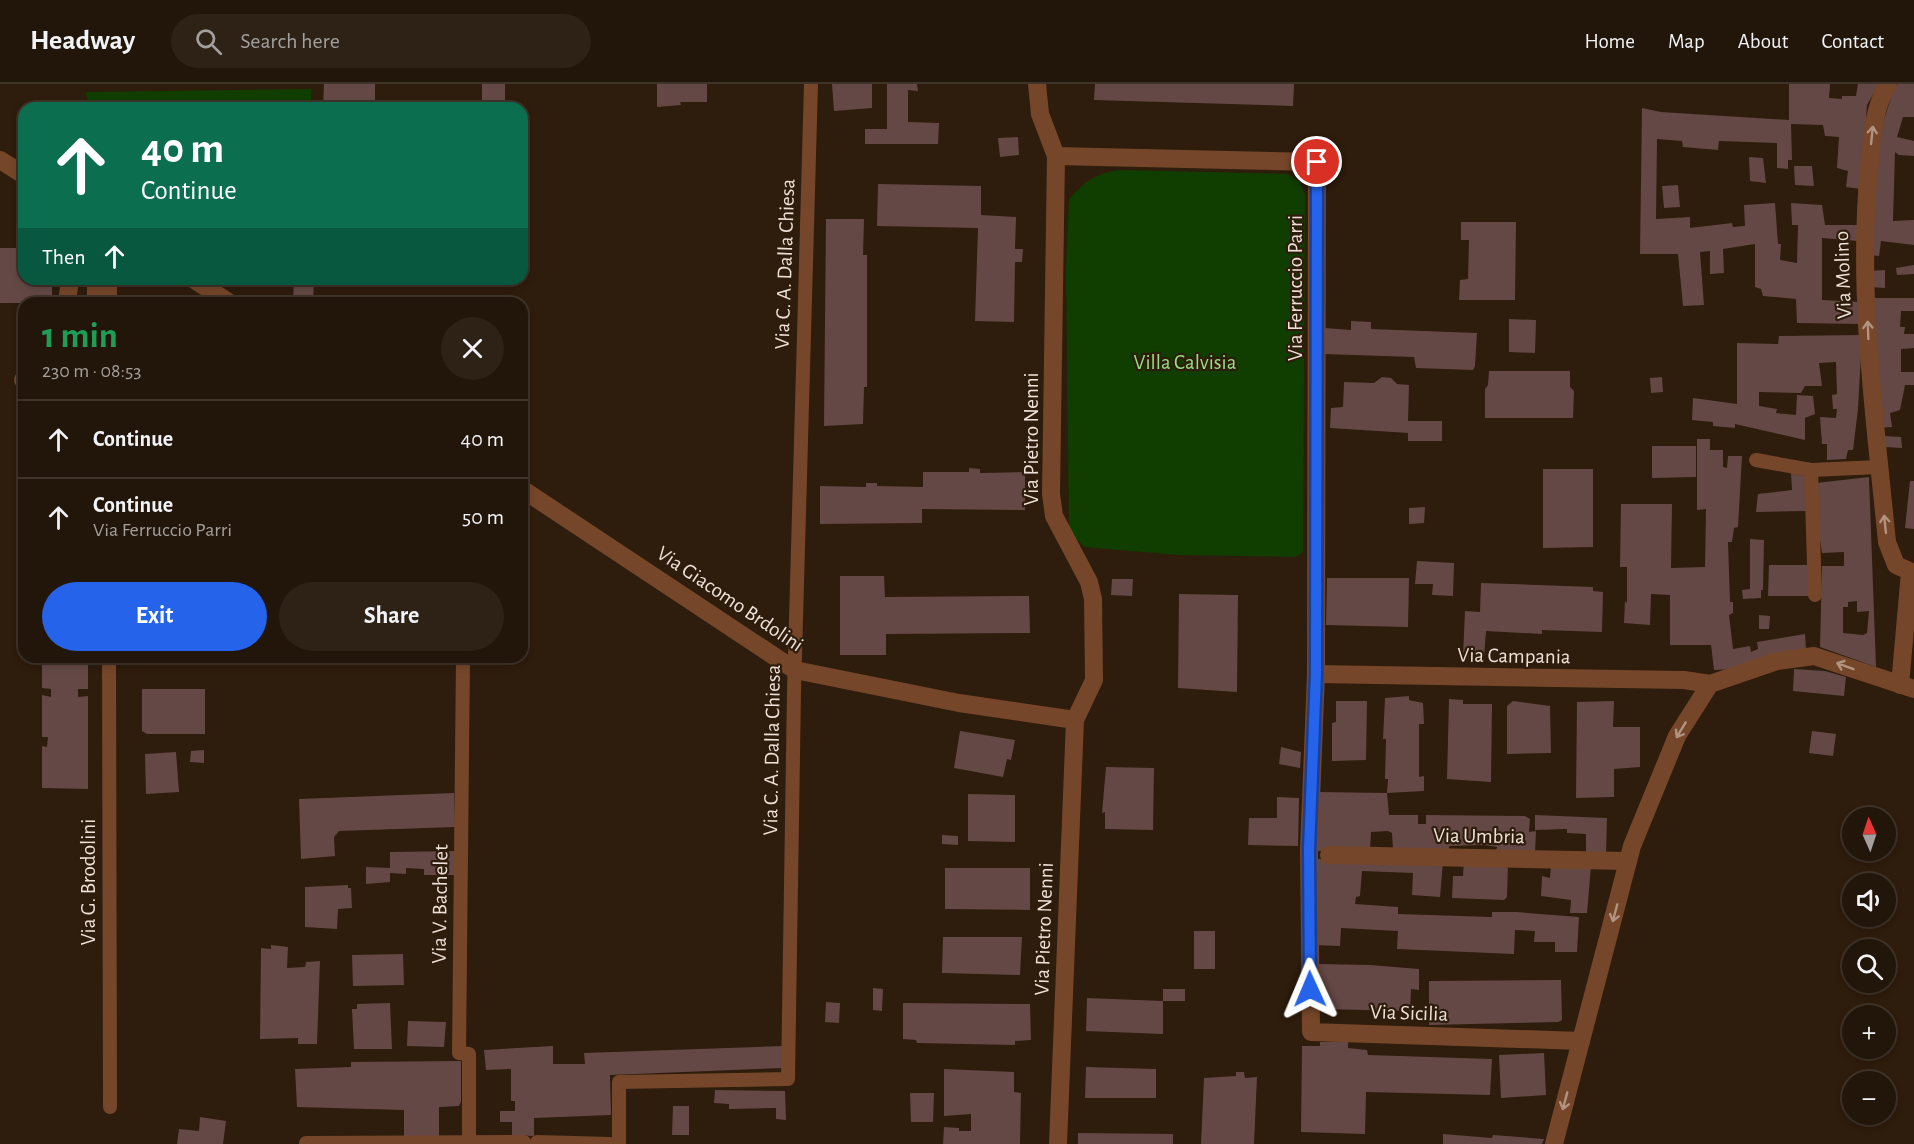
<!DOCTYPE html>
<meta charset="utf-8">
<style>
:root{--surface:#221509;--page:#2e2217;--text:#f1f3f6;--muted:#a29f9c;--line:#3f342a;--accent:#2563eb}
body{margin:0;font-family:"Alegreya Sans",sans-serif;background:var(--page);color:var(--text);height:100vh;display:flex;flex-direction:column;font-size:22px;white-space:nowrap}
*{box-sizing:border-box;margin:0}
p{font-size:20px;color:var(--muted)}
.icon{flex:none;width:33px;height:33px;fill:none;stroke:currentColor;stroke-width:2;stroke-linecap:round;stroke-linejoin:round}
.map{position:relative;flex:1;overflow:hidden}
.side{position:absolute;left:18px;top:213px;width:510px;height:366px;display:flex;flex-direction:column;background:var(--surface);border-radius:18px;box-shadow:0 3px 9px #0003,0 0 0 2px var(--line)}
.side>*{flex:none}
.banner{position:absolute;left:18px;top:18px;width:510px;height:183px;border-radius:18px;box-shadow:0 3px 9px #0003,0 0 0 2px var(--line);background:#0b6e4f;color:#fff;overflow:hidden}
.needle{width:39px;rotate:357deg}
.fabs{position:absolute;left:1842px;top:723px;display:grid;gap:12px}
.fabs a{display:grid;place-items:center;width:54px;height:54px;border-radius:50%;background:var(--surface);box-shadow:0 3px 9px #0003,0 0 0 2px var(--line);font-size:30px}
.pin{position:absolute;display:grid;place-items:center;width:51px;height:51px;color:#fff;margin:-26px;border:3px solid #fff;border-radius:50%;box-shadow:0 2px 6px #0007}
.me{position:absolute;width:66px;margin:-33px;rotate:359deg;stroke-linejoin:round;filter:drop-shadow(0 0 4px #0008)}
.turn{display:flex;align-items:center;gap:21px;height:126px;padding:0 24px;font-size:27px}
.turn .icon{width:78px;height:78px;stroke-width:2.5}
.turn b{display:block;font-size:42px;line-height:51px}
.then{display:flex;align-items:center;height:57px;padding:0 24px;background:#0003;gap:12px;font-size:22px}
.round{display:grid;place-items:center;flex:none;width:63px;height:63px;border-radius:32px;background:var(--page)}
.summary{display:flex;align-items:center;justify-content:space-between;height:102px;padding:0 24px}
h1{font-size:36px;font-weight:600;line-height:45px;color:#1e9e55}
.button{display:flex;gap:12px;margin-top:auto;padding:12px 24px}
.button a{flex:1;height:69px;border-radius:36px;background:var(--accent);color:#fff;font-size:24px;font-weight:600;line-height:69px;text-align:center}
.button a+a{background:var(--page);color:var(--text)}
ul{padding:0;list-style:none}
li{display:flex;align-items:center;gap:18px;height:78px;padding:0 24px;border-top:2px solid var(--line)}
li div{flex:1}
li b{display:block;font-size:22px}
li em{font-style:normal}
header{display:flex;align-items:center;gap:36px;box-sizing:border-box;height:84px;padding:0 30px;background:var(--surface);border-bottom:2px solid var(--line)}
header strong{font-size:28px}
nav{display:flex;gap:33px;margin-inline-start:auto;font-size:21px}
.search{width:420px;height:54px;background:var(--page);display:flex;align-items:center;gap:15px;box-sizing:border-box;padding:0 21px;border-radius:33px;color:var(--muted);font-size:22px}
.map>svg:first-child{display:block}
</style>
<header>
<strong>Headway</strong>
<div class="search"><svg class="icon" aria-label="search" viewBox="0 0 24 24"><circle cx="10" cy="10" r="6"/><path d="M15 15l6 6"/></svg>Search here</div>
<nav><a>Home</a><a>Map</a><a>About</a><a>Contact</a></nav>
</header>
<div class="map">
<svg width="1914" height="1060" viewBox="0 0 1914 1060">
<rect width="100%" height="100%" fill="#2e1c0c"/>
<g fill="#0f3e00">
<path d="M311,5V24H91L85,8Z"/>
<path d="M1120,86L1288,90L1300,98L1305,111L1303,468L1296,473L1178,471L1084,463L1069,447L1066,187L1069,115C1085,97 1096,89 1120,86Z"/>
</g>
<g fill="#644845" fill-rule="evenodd">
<path d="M324,0H375V24H323Z"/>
<path d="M482,0H505V18L512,17V24H492V18L482,17Z"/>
<path d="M657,0H707V18H680L681,21L657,23Z"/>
<path d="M832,0H872V24L834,27Z"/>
<path d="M887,0H917L918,7L908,6V38L939,39L938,60H865V45H887Z"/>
<path d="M1095,0H1294L1293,22L1094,16Z"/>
<path d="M1789,0H1830L1829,14L1842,15V12H1856L1858,0H1879L1867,21L1861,105L1846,103L1848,87L1837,84L1839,53L1825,52L1823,41L1791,40L1792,76H1788V85L1777,84V59L1719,57L1718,66L1683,63L1682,57L1657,55L1656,135L1690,133V144L1732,139L1733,143L1745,142L1744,121L1775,119L1778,160H1781L1780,176L1797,179L1798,141H1792L1791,119L1822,121L1825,141H1857L1858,157L1822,154V216L1860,218L1861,240L1797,239L1796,215L1763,212L1761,205L1755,203V160L1723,165L1724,189L1710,190V167L1700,168L1704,221L1683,222L1678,170H1640L1642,24L1661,28L1789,36Z"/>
<path d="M1898,0H1914V33H1903L1897,53L1914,57V72L1899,71L1895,68L1893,137L1914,136V161L1881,157L1879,172L1869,171L1877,58L1894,4Z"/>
<path d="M1018,53L1019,71L1000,73L998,54Z"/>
<path d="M1749,73L1763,74L1766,99L1750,97Z"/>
<path d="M1794,82H1812L1814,102L1795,101Z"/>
<path d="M878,100L981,102V131L1016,133L1015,165H1023L1022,178H1015L1014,238L975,237L978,144L877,142Z"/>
<path d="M1678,101L1680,123L1664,124L1662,102Z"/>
<path d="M826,135H864L863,171H867V303H864L863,340L824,342Z"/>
<path d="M1461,138H1516L1515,216H1459L1460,196L1468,195L1469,156H1461Z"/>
<path d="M0,164H24V195H52V219H0Z"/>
<path d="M1914,181V190L1897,191L1896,184Z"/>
<path d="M1885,186V204L1870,203V187Z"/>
<path d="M294,195H314L313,219H293Z"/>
<path d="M1871,214H1914V227H1901L1900,243H1905L1904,250H1914V264L1901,265V288H1914V301H1905L1900,326L1890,329L1892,343L1877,344Z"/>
<path d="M1509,235L1536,236L1535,269L1509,268Z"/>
<path d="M1351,237L1371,238V245L1477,249L1475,282L1473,286L1416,284L1414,273L1323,270L1325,244L1351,246Z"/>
<path d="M1862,251L1858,325L1853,366H1848L1846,375L1827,376V360H1822L1820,333L1836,334L1837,325H1833L1832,311L1837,310L1836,278L1819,279L1822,302H1805L1801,309L1759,308V322L1777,325L1776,329L1796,331L1797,311L1813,312L1815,330L1805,334V356L1735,340V344L1713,342V338L1692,336L1693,314L1737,320V259L1778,260L1779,252Z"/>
<path d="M1489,287H1570V303L1574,307L1573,334H1485V305L1488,301Z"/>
<path d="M1382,293L1391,294L1397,300L1409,301L1408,337H1442V357H1408V349L1330,344L1331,324L1343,323L1344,298L1374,299Z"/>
<path d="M1662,293L1663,308L1651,309L1650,294Z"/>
<path d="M1885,352L1901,353L1902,364L1885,363Z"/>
<path d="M1697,355H1710V366H1723V383L1727,384L1728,372H1742L1738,443L1734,444L1732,458H1728L1730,518H1733V529L1729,531L1733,565L1750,562L1751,568L1758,565L1757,558L1805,550L1806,566L1734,585L1714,586L1711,561H1670V511L1651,510L1650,541L1624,539L1625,517L1627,519V483H1620L1621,420H1672L1671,484L1705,483L1706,425L1697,426Z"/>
<path d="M1652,362H1696V393L1652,394Z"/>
<path d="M969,384L980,385V389L1025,388V426L922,425V439L820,440V402L866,403V399H877V402L923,403V388H969Z"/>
<path d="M1543,385H1593V463L1543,464Z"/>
<path d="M1791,389L1805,392L1806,427L1756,428L1758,410L1792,406Z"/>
<path d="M1869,393L1876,583L1820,563L1822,482H1844V468L1822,469L1815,422L1816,399ZM1857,517V528L1869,527L1867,549L1863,551L1843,549V523H1848V518Z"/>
<path d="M1910,397H1914V445L1905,444Z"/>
<path d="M1425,423L1424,439L1409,440V424Z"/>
<path d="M1750,455L1764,456L1763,506H1761V514L1743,515L1742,506L1750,505Z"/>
<path d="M1417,477L1454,479L1453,512L1432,511L1433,500H1415Z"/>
<path d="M1769,481H1808L1809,512H1768Z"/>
<path d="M840,492H884L885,513L1029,512L1030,549L886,550V571H840Z"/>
<path d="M1327,494H1409L1408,543L1326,541Z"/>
<path d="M1112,495H1133L1132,512L1111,511Z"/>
<path d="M1481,499L1593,503V507L1603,508L1602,548L1542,546V550L1486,547L1484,573H1463L1465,527L1480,528Z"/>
<path d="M1179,510L1238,511L1237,608L1178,604Z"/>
<path d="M1759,531L1770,532L1769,545H1759Z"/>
<path d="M42,573H88V605H78V613L88,612V705L42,704V662L47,663L48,653H42V611L51,613V605L42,604Z"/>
<path d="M247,573H303V577L247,575Z"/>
<path d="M1794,585L1825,587L1846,593L1844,612L1793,607Z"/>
<path d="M142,605H205V650H147L142,647Z"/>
<path d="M1409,612V616L1423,619L1424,640H1419V693L1424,692V707L1387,709L1388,695H1385L1386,655H1383L1385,614Z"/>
<path d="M1449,615L1463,616V620H1492L1491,698L1447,695Z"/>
<path d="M1336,617H1367L1366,676L1332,677V639L1336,638Z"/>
<path d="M1513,617L1550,622L1551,669L1507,670V622Z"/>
<path d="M1614,617L1613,643H1640V683L1614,685V713L1576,714L1577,618Z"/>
<path d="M960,647L1015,656L1011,676L1007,675L1003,693L954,684Z"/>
<path d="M1812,647L1836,650L1833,672L1809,669Z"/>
<path d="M1281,663L1301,668L1300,684L1279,680Z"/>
<path d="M204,666V679L190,678L191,667Z"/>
<path d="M176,668L179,708L146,710L145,670Z"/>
<path d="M1106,683L1154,684L1153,746L1105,745V728L1102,729Z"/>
<path d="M1318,708L1387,709L1389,731H1418V740H1426V731L1525,732L1530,735L1529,748L1536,747L1535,769L1496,768L1497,763L1484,761L1449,762V766L1393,765L1392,749L1388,747L1371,748L1370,767H1315Z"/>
<path d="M454,709L455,743L339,747L334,753L335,772L301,775L299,715Z"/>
<path d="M968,710L1015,711V758L968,757Z"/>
<path d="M1277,713L1299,714L1298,762L1248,761L1249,734H1277Z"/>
<path d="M1535,731L1607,734L1606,770H1586V750L1567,749V745L1535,746Z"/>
<path d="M942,751L958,752V761L942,760Z"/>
<path d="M459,767L458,791H424V785L406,784V790L390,789V798L366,800V783L390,784V768Z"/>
<path d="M1315,775L1443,778L1440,813L1412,811L1413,789L1362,787L1360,812L1356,813L1355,820L1398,823V830L1492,833V828H1516L1579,833L1577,868H1555V858H1534L1535,847L1515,846L1514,870L1397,865L1398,847L1341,844L1340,862L1312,861Z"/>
<path d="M1464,777L1508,780L1507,813L1504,816L1452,814L1453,792H1463Z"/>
<path d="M1551,781L1591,782L1587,829H1570L1571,816L1541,812L1542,792L1550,794Z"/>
<path d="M945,784H1030V826L945,825Z"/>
<path d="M348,801V804H351L352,824L338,825L337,845L305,843V803Z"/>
<rect x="1194" y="847" width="21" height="38"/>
<path d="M943,853H1022L1020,891L942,889Z"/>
<path d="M271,861L288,863L287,884L305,883L306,878L320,877L317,960H298V954L260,955L261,864L271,865Z"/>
<path d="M403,870L404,901L353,902L352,871Z"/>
<path d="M1318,880L1370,881L1419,885V906L1411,905L1410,927L1320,925L1321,906L1317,904Z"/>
<path d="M1561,896L1562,936L1558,938L1429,941V897Z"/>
<path d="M873,904L883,905L882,927L873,926Z"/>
<path d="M1163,905H1185V917H1163V950L1086,947L1087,914L1163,917Z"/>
<path d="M826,918L840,919L839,939L825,938Z"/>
<path d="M390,919L392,965H354L352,925H357V920Z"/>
<path d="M903,919L1030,920L1031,956L1015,957V961L917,959L916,956L903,955Z"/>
<path d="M408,937L446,938L444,963L407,962Z"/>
<path d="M1320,958H1348V964L1367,966L1368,971L1492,975L1490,1011L1366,1008L1365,1050L1301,1048L1302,962H1320Z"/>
<path d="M553,962V980H585L584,969L782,962V984L610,991L611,1031L534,1034V1052L512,1051V1038H500V1027H515V1017H511V985L486,986L484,966Z"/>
<path d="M1544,969L1546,1011L1501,1014L1499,971Z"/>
<path d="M461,977V1017L459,1022L439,1023V1052L404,1053V1026L297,1023L295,985L351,983V978Z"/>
<path d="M1086,983L1156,985V1014H1085Z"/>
<path d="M944,985L1014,988V1008L1021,1009L1020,1060H943L944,1043L959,1044V1047H971V1030L944,1032Z"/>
<path d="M1236,988H1244L1245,994L1257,993L1254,1060H1201L1204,994L1236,992Z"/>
<path d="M715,1006L785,1007L786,1036L776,1035V1024L729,1025V1020L714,1019Z"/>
<path d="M910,1009H934L933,1038H911Z"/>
<path d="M673,1022H689V1051H672Z"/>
<path d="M200,1033L226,1037L223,1060H177L179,1045L199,1047Z"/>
<path d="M1078,1049L1173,1050V1060H1078Z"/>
<path d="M1443,1050L1492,1054L1493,1051L1544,1055L1542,1060H1443Z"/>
</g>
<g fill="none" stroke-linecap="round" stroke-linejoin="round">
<g stroke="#754629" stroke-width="14">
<path d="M110,219V195"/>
<path d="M1756,376L1811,386"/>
<path d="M1815,511L1811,386L1879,383"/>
<path d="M109,573L110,1023"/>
<path d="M463,573L459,969L469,970V1058"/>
<path d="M537,1058L610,1060"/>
<path d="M306,1059L524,1058"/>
<path d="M619,1060V998L788,995L794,607L811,0"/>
</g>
<g stroke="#754629" stroke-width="18">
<path d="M1037,0L1040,30L1056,72L1051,410L1054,432L1089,498L1093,515L1094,596L1075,636L1058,1060"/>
<path d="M1888,0C1873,25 1872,55 1869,84C1857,209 1875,334 1887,458L1896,481L1914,489"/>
<path d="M1056,72L1317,78L1316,590L1309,766L1311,948L1581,957"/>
<path d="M0,76L24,91"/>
<path d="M96,195V219"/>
<path d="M193,195L230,219"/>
<path d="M67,219L70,195"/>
<path d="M23,296L24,294"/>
<path d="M522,405L795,586L959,619L1075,636"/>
<path d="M1316,590L1684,596L1710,600"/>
<path d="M1900,601L1910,488"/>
<path d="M1329,771L1628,777"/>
<path d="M1554,1060L1632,762L1677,652L1710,600L1777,577L1814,572L1914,605"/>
</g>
</g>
<defs><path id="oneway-shaft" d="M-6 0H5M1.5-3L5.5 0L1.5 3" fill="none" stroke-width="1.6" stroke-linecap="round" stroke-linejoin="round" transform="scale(1.5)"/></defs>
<g stroke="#b19380">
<use href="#oneway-shaft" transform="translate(1872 51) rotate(-84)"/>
<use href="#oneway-shaft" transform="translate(1868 246) rotate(-92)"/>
<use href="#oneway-shaft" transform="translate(1885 440) rotate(-96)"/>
<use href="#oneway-shaft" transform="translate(1845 582) rotate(-160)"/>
<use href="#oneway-shaft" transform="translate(1681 646) rotate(121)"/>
<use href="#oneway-shaft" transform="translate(1615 829) rotate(105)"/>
<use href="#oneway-shaft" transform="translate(1565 1017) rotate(105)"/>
</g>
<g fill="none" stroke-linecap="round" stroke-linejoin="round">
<g stroke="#184099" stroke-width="15">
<path id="route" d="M1310,905L1309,766L1316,590L1317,78"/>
</g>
<use href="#route" stroke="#2563eb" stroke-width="10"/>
</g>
<g text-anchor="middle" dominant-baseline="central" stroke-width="4.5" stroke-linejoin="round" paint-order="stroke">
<g font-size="21" fill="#ede0d6" stroke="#2e1c0c">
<text transform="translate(785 180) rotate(-88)">Via C. A. Dalla Chiesa</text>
<text transform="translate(1843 191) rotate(-92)">Via Molino</text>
<text transform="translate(1295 204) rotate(-90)">Via Ferruccio Parri</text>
<text transform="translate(1031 355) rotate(-90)">Via Pietro Nenni</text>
<text transform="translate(730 515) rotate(34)">Via Giacomo Brdolini</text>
<text transform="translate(1514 572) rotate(1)">Via Campania</text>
<text transform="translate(772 666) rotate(-89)">Via C. A. Dalla Chiesa</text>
<text transform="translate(1479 752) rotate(1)">Via Umbria</text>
<text transform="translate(88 798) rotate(-90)">Via G. Brodolini</text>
<text transform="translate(440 820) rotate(-89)">Via V. Bachelet</text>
<text transform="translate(1044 845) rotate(-88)">Via Pietro Nenni</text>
<text transform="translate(1409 929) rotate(2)">Via Sicilia</text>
</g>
<g font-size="21" fill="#97de84" stroke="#2e1c0c">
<text x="1185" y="278">Villa Calvisia</text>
</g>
</g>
</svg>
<div class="fabs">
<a><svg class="needle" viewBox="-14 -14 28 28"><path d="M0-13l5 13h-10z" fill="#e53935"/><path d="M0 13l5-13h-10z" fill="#a29f9c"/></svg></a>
<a><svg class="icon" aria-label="sound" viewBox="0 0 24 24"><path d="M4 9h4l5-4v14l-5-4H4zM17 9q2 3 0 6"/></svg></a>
<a><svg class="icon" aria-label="search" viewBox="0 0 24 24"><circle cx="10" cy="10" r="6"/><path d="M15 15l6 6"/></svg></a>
<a>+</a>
<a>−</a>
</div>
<div class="pin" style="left:1317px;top:78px;background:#d93025"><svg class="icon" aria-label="arrive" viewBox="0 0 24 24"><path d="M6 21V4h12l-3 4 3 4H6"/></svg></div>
<svg class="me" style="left:1310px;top:905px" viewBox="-20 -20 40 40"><path d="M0-17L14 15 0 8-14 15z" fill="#2563eb" stroke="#fff" stroke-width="4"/></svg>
<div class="banner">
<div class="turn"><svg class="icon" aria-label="ahead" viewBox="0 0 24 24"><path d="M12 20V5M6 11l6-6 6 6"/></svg><div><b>40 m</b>Continue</div></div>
<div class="then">Then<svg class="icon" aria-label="ahead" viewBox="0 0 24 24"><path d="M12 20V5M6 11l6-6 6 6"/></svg></div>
</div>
<section class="side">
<div class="summary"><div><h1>1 min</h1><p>230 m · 08:53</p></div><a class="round"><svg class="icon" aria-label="close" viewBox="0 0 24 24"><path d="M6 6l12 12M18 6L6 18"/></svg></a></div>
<ul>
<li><svg class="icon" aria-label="ahead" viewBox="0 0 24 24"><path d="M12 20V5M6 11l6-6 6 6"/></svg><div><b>Continue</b></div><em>40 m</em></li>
<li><svg class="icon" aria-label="ahead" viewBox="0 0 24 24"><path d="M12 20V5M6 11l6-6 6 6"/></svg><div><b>Continue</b><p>Via Ferruccio Parri</p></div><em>50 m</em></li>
</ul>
<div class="button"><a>Exit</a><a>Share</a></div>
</section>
</div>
